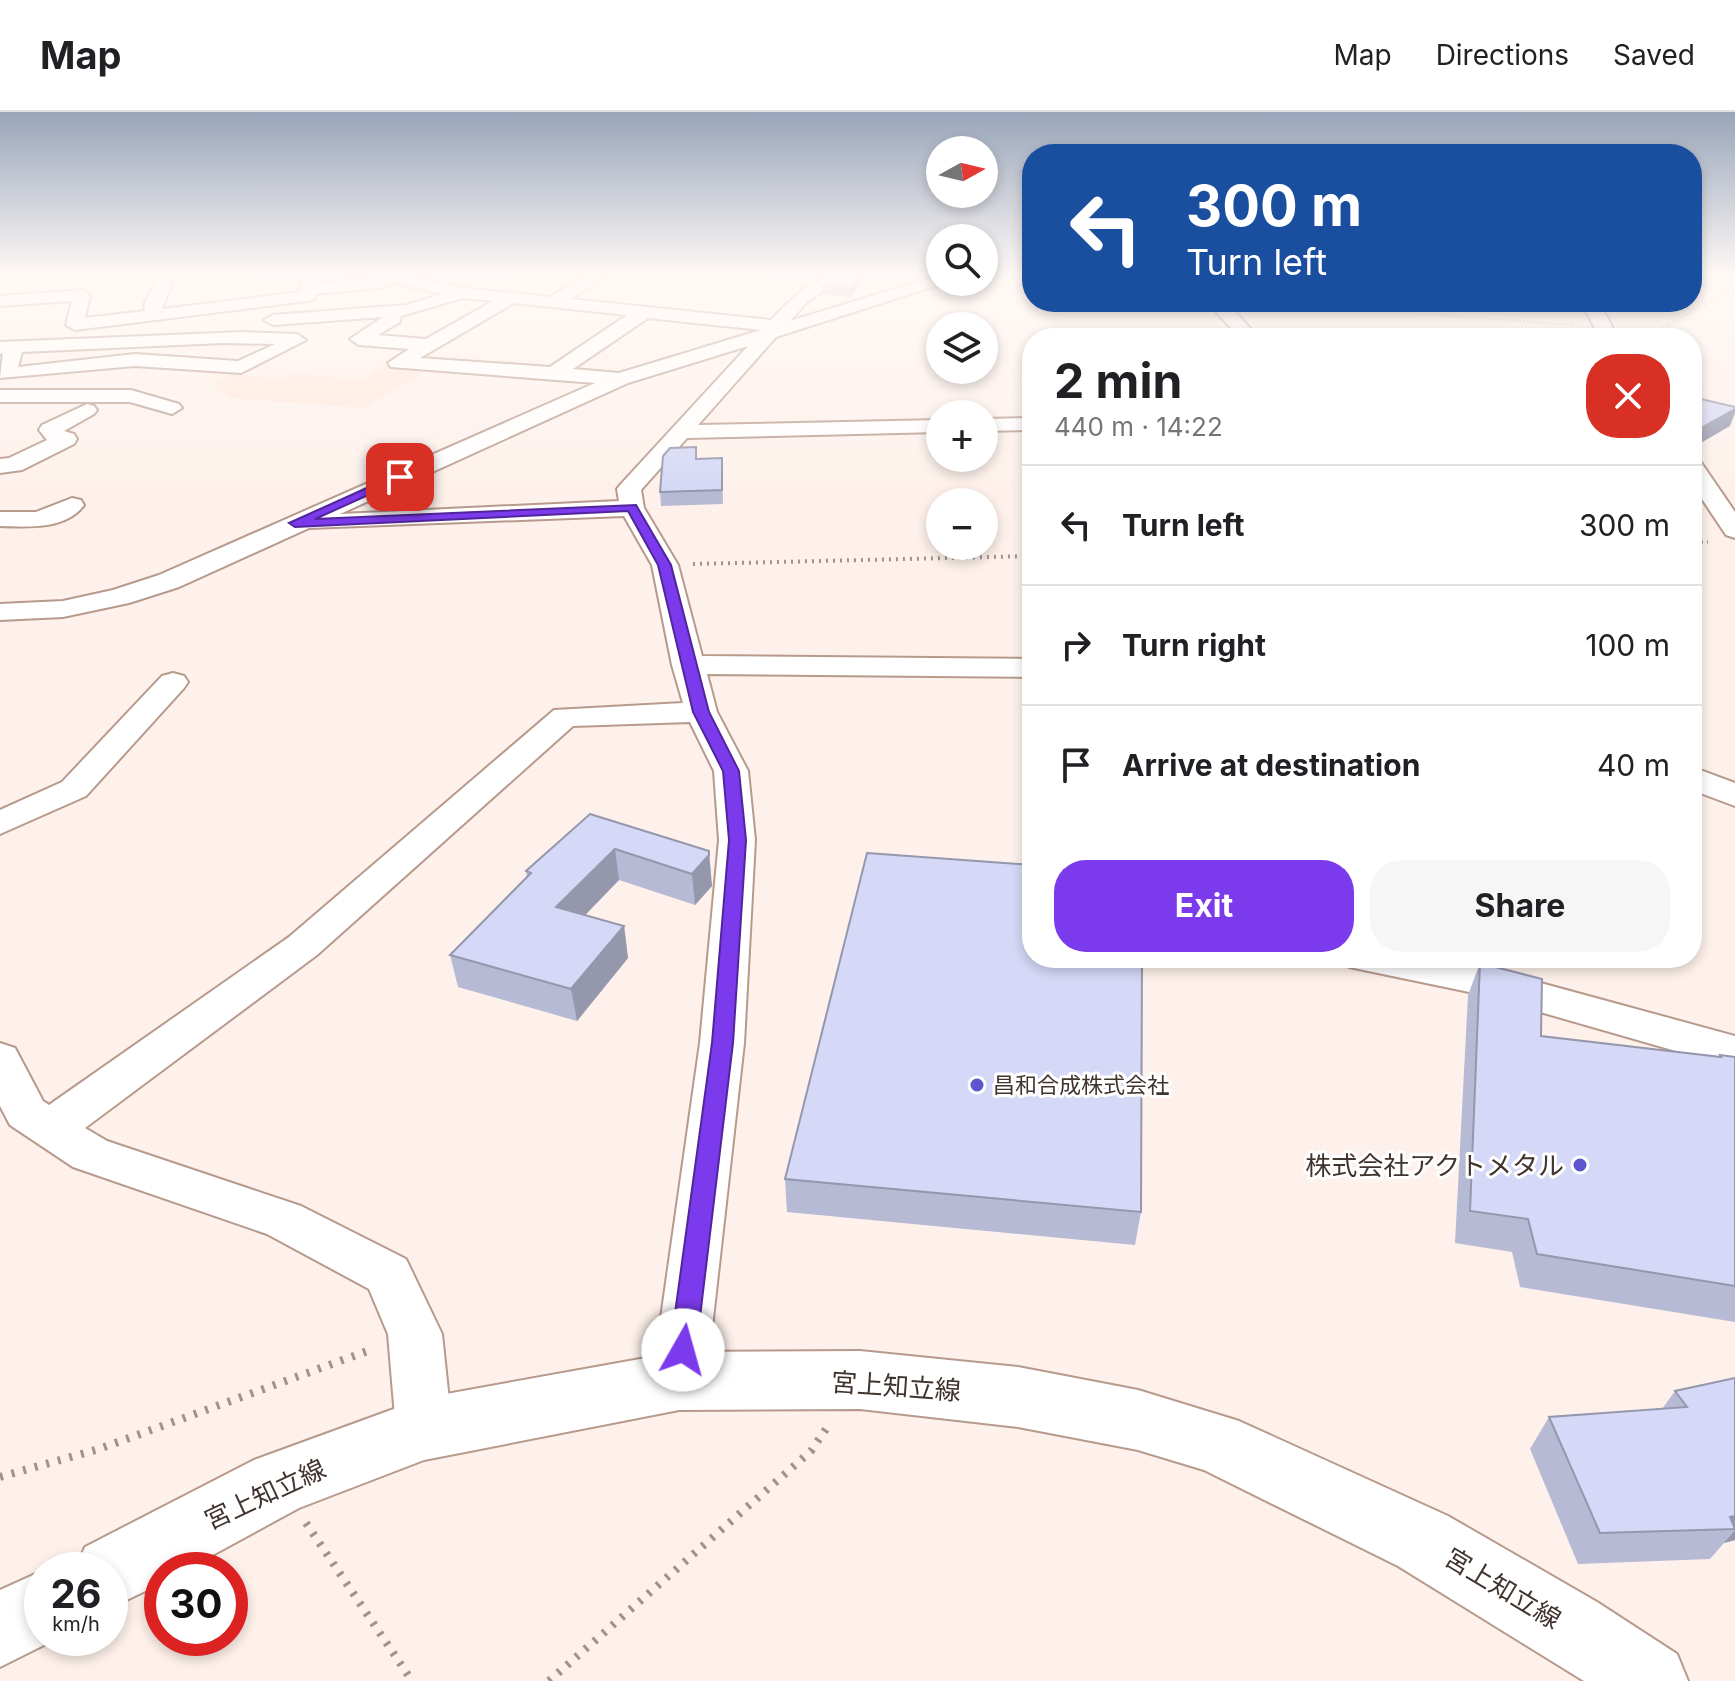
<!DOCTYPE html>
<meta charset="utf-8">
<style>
:root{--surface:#fff;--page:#f6f6f6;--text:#202124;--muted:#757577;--line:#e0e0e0;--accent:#7c3aed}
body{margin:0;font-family:Inter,"Noto Sans JP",sans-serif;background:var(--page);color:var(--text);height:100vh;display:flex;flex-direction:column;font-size:30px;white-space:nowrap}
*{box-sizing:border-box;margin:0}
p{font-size:26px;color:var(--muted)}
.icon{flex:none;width:44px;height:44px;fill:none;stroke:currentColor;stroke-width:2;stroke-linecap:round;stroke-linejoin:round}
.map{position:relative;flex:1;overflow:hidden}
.side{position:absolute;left:1022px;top:216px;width:680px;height:640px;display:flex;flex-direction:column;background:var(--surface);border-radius:32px;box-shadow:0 4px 12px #0003}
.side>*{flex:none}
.banner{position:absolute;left:1022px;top:32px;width:680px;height:168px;border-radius:32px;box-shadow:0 4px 12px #0003;background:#1a4fa0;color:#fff;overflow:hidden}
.needle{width:52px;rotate:82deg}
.tools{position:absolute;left:926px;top:24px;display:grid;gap:16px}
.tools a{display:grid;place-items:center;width:72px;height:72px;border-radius:50%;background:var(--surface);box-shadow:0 4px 12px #0003;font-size:40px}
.speed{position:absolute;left:24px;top:1440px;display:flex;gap:16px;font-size:40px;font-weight:700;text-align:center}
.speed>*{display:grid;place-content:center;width:104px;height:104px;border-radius:50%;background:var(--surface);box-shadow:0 4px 12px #0003;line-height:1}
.speed small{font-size:20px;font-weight:400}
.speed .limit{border:12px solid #d22;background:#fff;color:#111}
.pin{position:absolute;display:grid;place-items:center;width:68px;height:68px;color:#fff;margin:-34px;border-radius:16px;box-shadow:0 4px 12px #0006}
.me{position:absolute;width:88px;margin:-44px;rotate:7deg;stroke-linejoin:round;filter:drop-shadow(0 0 6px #0008)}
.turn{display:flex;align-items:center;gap:28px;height:168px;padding:0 32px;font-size:36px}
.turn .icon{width:104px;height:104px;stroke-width:2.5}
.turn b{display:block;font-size:56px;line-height:68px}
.round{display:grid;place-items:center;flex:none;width:84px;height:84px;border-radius:32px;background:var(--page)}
.head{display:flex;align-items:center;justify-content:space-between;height:136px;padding:0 32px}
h1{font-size:48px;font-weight:700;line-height:60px}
.action{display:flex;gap:16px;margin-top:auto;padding:16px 32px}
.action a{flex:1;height:92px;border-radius:32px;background:var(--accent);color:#fff;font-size:32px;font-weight:700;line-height:92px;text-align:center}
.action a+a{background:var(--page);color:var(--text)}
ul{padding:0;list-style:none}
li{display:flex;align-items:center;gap:24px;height:120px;padding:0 32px;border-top:2px solid var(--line)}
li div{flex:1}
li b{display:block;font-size:30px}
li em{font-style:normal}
header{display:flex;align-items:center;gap:48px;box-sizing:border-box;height:112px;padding:0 40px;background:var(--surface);border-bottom:2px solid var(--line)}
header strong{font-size:38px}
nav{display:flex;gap:44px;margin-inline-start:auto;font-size:28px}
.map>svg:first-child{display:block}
</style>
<header>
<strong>Map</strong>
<nav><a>Map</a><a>Directions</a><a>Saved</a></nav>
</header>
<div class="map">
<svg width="1735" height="1569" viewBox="0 0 1735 1569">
<rect width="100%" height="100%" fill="#fef1eb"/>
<path fill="#ffe7db" d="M388,252L430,257L364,296L232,286L210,272L234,262L282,267L293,261L362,268Z"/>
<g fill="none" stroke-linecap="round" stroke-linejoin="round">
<g stroke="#b79a8c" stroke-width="4">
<g id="street">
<path d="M156,162H172L174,166L162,197L300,180L305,162H321L319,172C350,169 382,162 414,162L412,165L464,176L550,185L590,162H609L571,187L771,208C793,185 814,162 848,162L808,189L790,209L940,163V170H947L776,225L698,313L940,308V320L687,326L641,378L644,396L678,453L702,544L1032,547V565L707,562L717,600L748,659L755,728L744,931L706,1269L698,1287L679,1294L660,1287L652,1269L700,931L719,728L714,659L690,610L573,614L317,843L85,1016L107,1029L301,1094L406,1147L442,1222L452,1317L444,1336L424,1344L404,1336L396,1317L388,1222L369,1177L267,1122L73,1055L10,1013L0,994V931L15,936L43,989L49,993L289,825L554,598L683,591L672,553L652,453L624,404L309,416L179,475L129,491L63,505L0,508V492L63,489L113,478L159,463L595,271L391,255L388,251L409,237L359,233L350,227L383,205L273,213L264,208L273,203L406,193L443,182L394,171L378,176L316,182L313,188L307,189L75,218L66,213L72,189L0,194V184L82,178L90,183L85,206L145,199L144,193L158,166ZM463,186L493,189L426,227L378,223L400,210L401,204ZM514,191L627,203L550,255L420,246ZM648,206L761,218L619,261L573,257ZM748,234L621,372L617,377L619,389L340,402L628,271Z"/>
<path d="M1207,190H1226L1259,226H1240Z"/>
<path d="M1581,190H1599L1618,226H1600Z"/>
<path d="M242,220L297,222L306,228L241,261L135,254L0,266L3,241L0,242V230ZM223,231L275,232L238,249L135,242L18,255L22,240Z"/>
<path d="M0,278H131L179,292L182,296L172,302L130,290H0Z"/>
<path d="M87,292L94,294L97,298L94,302L64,319L74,322L77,327L74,332L22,358L0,361V347L9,346L47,328L39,318L42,313Z"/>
<path d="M1032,306V318L984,319V307Z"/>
<path d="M1692,347L1700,349L1735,400V426L1726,423L1692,372Z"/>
<path d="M72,386L81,388L84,393C66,418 27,415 0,414V400H36Z"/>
<path d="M173,561L184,564L188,570L184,576L86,684L0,722V698L62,670L162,564Z"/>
<path d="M1692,655L1735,671V694L1692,678Z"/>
<path d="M1343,846H1436L1475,853L1735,924V956L1474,881L1349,855Z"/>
</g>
</g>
<g stroke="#b79a8c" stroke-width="4">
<g id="secondary">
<path d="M860,1239L1018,1255L1138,1278L1239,1309L1448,1404L1597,1490L1677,1542L1688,1569H1584L1398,1454L1204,1358L1138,1338L1018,1315L860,1297L679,1298L424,1348L299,1396L185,1458H162V1471L110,1496V1458H75L85,1435L254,1348L424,1286L679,1240Z"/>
<path d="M42,1459V1526H58L0,1555V1478Z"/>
</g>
</g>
<g stroke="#a0938d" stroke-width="2" stroke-dasharray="1 3" stroke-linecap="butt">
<path d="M1692,171L1735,179"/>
<path d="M1260,190L1574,213"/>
<path d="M1645,226L1735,175"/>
</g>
<path stroke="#a0938d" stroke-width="3" stroke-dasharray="1 4" stroke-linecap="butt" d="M1692,430H1710"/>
<path stroke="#a0938d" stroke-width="4" stroke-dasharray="2 5" stroke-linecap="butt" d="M693,452L1032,444"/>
<g stroke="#a0938d" stroke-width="8" stroke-dasharray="3 9" stroke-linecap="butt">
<path d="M0,1365L99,1337L373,1237"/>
<path d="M306,1411L412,1569"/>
<path d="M549,1569L811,1339L828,1314"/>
</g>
<use href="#street" fill="#fff" fill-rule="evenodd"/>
<use href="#secondary" fill="#fff" fill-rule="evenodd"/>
</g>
<g fill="#b7bad4">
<path d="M868,162L850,185L823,182V174Z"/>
<path d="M696,335L697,346H722L723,392L661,394L660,380Z"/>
<path d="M590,702L712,770V774L695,793L619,768L585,803L624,814L628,846L577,909L458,875L450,843L527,765L526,759Z"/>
<path d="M1480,851L1541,924L1719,945L1720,943L1735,945V1210L1520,1175L1512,1140L1455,1131L1468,883Z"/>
<path d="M785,1067L1141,1100L1135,1133L787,1100Z"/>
<path d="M1735,1266V1428L1724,1431L1710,1447L1578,1452L1530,1337L1549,1305L1662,1297L1675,1279Z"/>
</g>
<g fill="#9597ac">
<path d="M862,162H868L850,185L849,177Z"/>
<path d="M1735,297V301L1730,314L1692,336V321Z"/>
<path d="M615,737L619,768L562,827L556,795Z"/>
<path d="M709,739L712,774L695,793L692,762Z"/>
<path d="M624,814L628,846L577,909L571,877Z"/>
<path d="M1735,1404V1417L1730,1405Z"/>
<path d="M1735,1418V1428L1724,1431Z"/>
</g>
<g fill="#d5d8f6" stroke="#9597ac" stroke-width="2">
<path d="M840,162H862L849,177L823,174Z"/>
<path d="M1701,287L1735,295V297L1692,321V293Z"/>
<path d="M696,335V347L722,346V378L660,380L663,344L670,336Z"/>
<path d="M590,702L709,739V743L692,762L615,737L556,795L624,814L571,877L450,843L531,761L526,759Z"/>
<path d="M867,741L1032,753V846H1142L1141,1100L785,1067Z"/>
<path d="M1480,851L1542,867L1541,924L1721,945L1720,943L1735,945V1174L1537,1142L1528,1107L1470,1099Z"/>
<path d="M1735,1266V1404L1730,1405L1735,1417L1600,1421L1549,1305L1687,1295L1675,1279Z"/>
</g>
<linearGradient id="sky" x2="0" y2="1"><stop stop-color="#99a5ba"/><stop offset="0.43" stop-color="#fff9f6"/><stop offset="1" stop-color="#fff9f6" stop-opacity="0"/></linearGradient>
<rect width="1735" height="381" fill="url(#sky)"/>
<path fill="#7c3aed" stroke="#51269a" stroke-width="2" d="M400,361L406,365L404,367L315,407L636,393L671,453L709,600L739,659L746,728L733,931L696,1238L692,1246L683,1250L674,1246L670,1238L712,931L729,728L723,659L693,600L658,453L628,399L295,415L289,411Z"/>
<g fill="#5e55cd" stroke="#fff" stroke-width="3">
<circle cx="977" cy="973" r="8"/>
<circle cx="1580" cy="1053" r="8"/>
</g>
<g text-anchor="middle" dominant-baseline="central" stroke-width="6" stroke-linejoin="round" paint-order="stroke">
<g font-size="22" fill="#41342e" stroke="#fff" text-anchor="start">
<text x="993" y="973">昌和合成株式会社</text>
</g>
<g font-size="26" fill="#41342e" stroke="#fff" text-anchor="end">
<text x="1564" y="1053">株式会社アクトメタル</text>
</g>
<g font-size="26" fill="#41342e" stroke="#fff">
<text transform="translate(896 1274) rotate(4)">宮上知立線</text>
<text transform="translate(265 1382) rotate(-25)">宮上知立線</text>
<text transform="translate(1503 1476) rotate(31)">宮上知立線</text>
</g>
</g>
</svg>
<div class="tools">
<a><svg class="needle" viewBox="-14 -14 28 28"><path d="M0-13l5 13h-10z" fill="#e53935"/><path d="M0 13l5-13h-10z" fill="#757577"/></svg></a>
<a><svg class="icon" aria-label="search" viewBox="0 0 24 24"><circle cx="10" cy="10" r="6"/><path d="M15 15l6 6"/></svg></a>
<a><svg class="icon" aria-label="layers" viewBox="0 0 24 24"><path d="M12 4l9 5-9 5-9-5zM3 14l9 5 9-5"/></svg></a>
<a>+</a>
<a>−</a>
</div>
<div class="speed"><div>26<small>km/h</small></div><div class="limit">30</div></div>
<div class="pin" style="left:400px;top:365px;background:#d93025"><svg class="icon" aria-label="arrive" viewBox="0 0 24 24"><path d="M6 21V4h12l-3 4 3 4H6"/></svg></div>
<svg class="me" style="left:683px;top:1238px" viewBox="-20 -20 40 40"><circle r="19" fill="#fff"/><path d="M0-13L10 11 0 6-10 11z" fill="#7c3aed"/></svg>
<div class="banner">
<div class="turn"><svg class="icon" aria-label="left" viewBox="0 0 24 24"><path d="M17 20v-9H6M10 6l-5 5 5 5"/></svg><div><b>300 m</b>Turn left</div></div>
</div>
<section class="side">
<div class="head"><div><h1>2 min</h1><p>440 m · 14:22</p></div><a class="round" style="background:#d93025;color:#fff"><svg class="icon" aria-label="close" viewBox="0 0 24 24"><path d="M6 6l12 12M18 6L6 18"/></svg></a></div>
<ul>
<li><svg class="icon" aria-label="left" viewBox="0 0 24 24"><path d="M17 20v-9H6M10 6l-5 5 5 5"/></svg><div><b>Turn left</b></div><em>300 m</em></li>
<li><svg class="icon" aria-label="right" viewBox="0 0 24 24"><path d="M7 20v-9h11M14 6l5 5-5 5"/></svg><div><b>Turn right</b></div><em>100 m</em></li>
<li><svg class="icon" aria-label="arrive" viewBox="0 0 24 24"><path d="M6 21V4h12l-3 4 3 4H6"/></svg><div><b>Arrive at destination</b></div><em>40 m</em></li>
</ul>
<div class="action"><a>Exit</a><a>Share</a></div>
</section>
</div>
